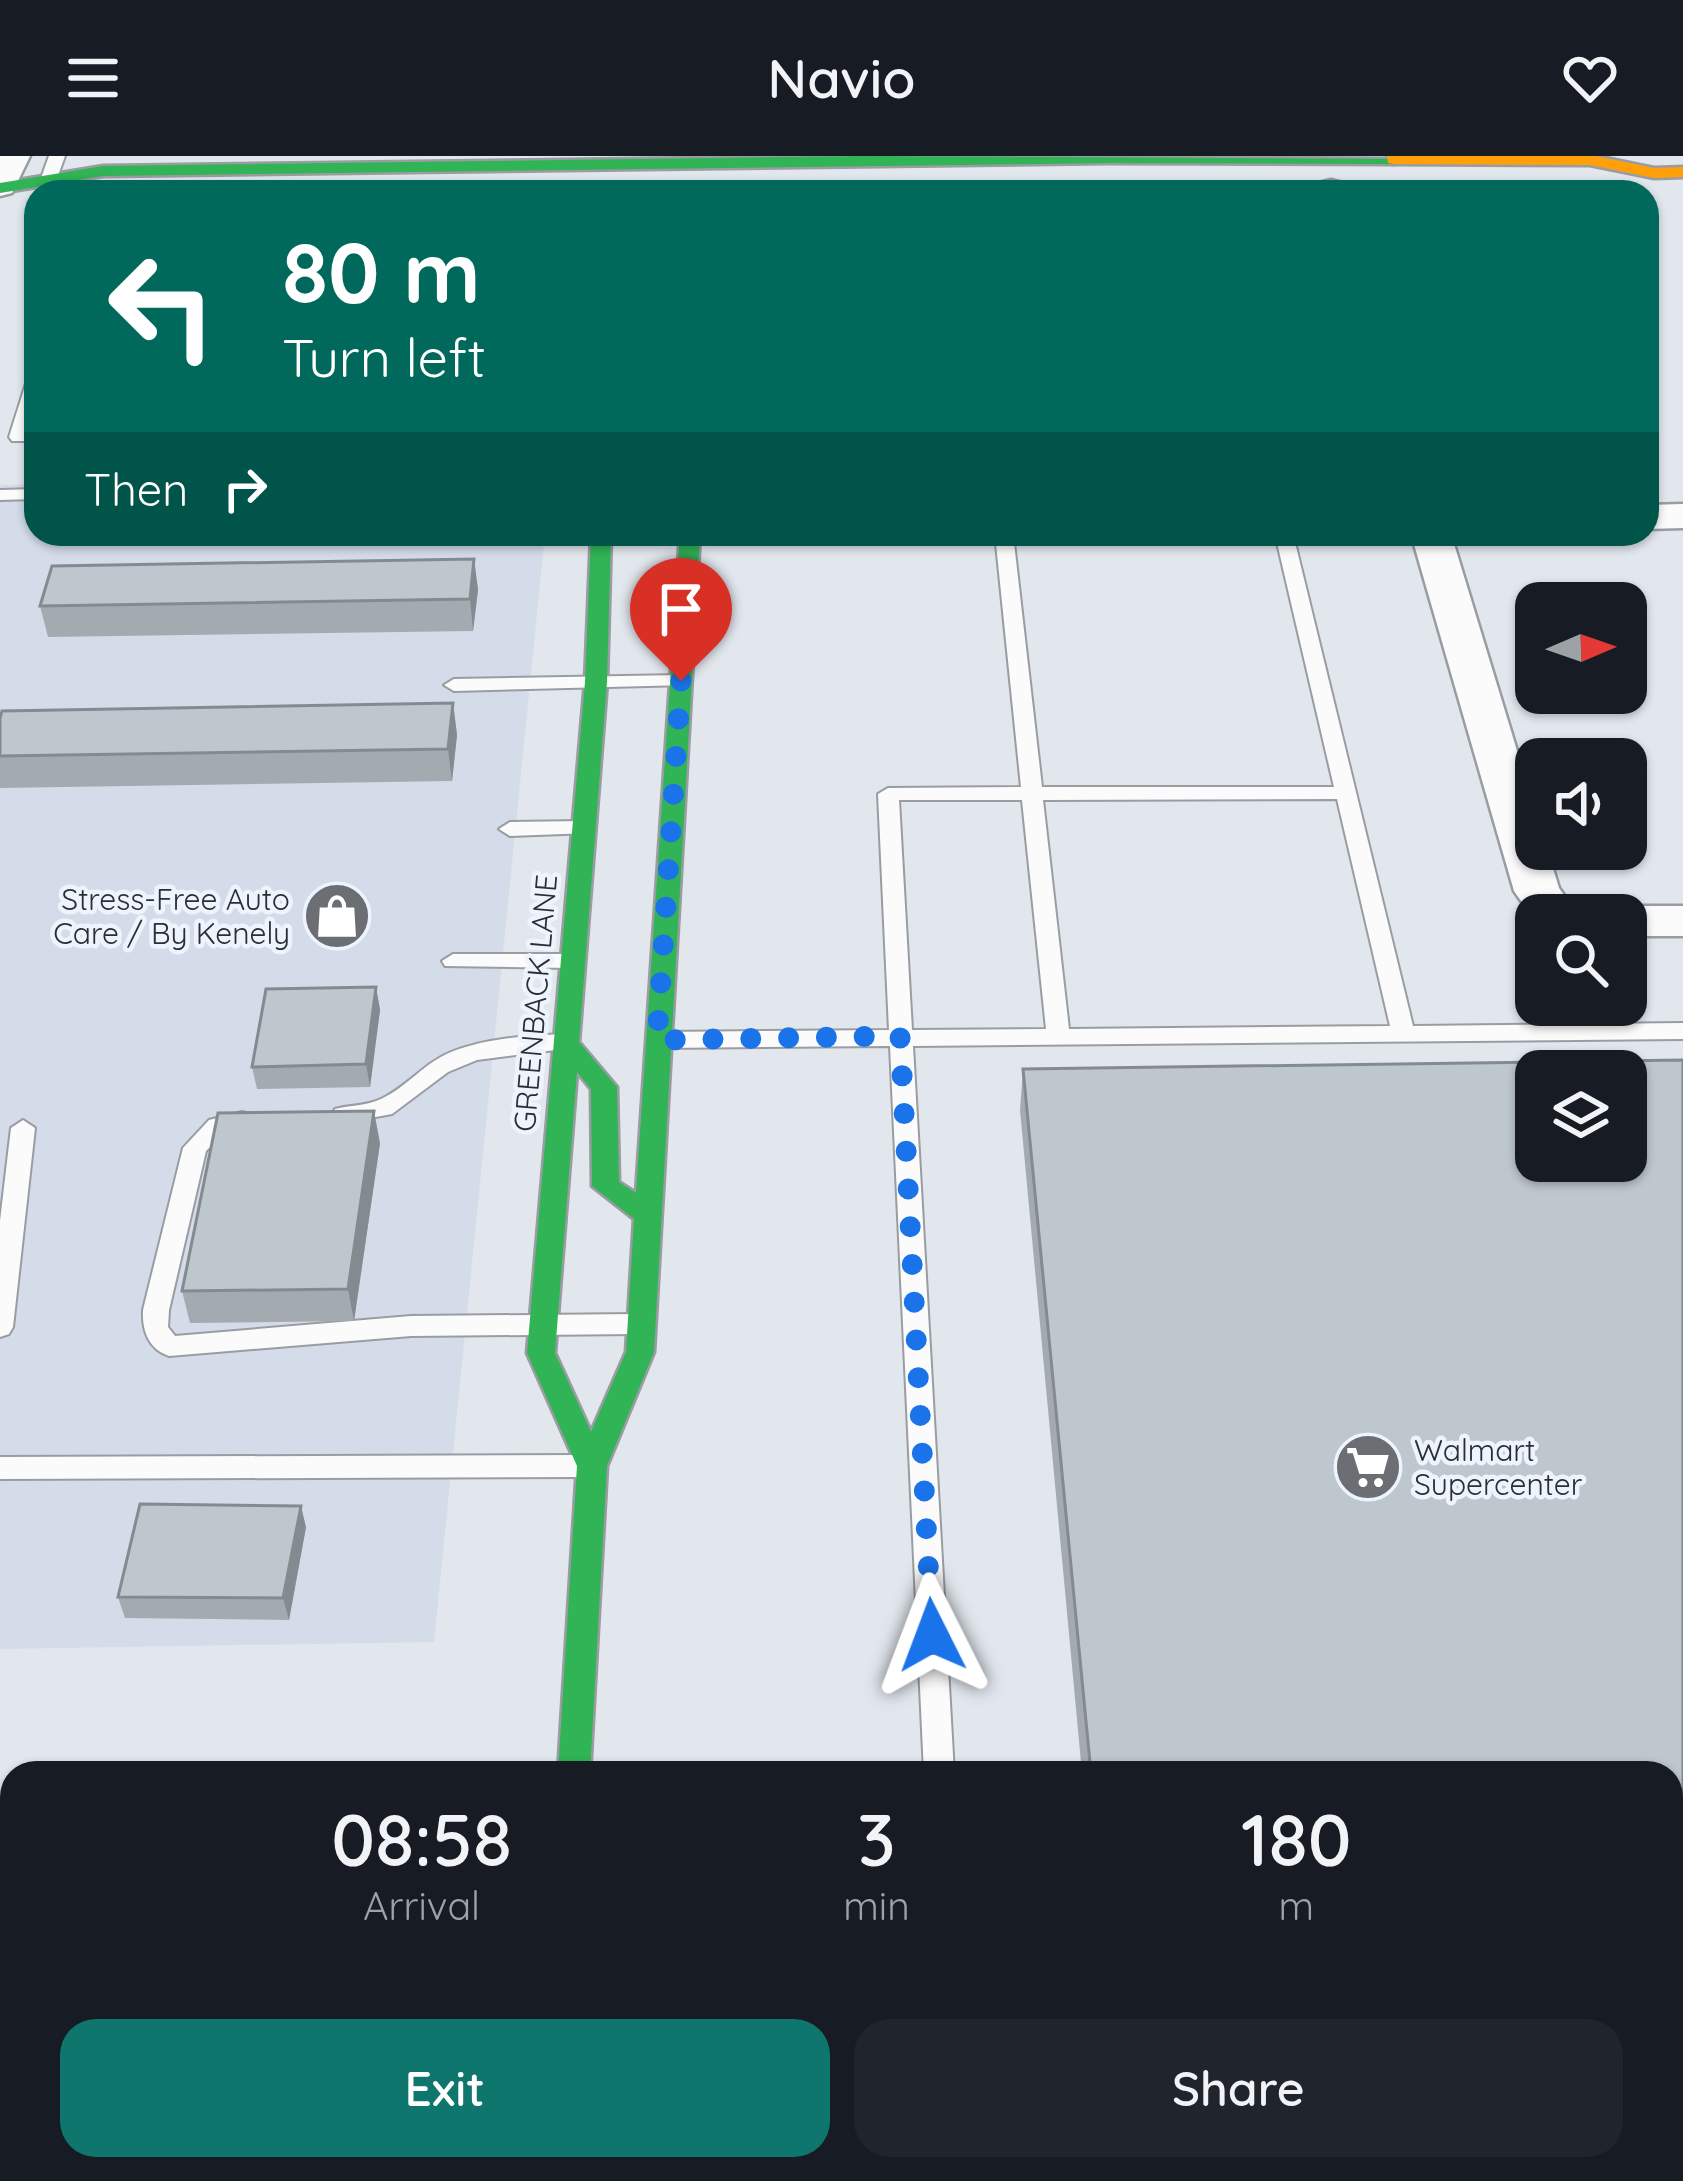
<!DOCTYPE html>
<style>
:root{--surface:#171b24;--page:#20242c;--text:#f1f3f6;--muted:#9ea1a6;--accent:#0f766e}
body{margin:0;font-family:Quicksand,sans-serif;background:var(--page);color:var(--text);height:100vh;display:flex;flex-direction:column;font-size:45px;white-space:nowrap}
*{box-sizing:border-box;margin:0}
p{font-size:39px;color:var(--muted)}
.icon{flex:none;width:66px;height:66px;fill:none;stroke:currentColor;stroke-width:2;stroke-linecap:round;stroke-linejoin:round}
.map{position:relative;flex:1;overflow:hidden}
.side{position:absolute;left:0px;top:1605px;width:1683px;height:420px;display:flex;flex-direction:column;background:var(--surface);border-radius:36px 36px 0 0;box-shadow:0 3px 9px #0004}
.side>*{flex:none}
.banner{position:absolute;left:24px;top:24px;width:1635px;height:366px;border-radius:36px;box-shadow:0 3px 9px #0004;background:#00695c;color:#fff;overflow:hidden}
.needle{width:78px;rotate:88deg}
.tools{position:absolute;left:1515px;top:426px;display:grid;gap:24px}
.tools a{display:grid;place-items:center;width:132px;height:132px;border-radius:24px;background:var(--surface);box-shadow:0 3px 9px #0004;font-size:60px}
.pin{position:absolute;display:grid;place-items:center;width:102px;height:102px;color:#fff;margin:-123px -51px;border-radius:50% 50% 50% 0;rotate:-45deg;box-shadow:0 0 12px #0007}
.pin .icon{rotate:45deg}
.me{position:absolute;width:132px;margin:-66px;rotate:357deg;stroke-linejoin:round;filter:drop-shadow(0 0 9px #0008)}
.turn{display:flex;align-items:center;gap:42px;height:252px;padding:0 60px;font-size:54px}
.turn .icon{width:156px;height:156px;stroke-width:2.5}
.turn b{display:block;font-size:84px;line-height:102px}
.then{display:flex;align-items:center;height:114px;padding:0 60px;background:#0003;gap:24px;font-size:45px}
.eta{display:flex;justify-content:space-evenly;align-items:center;height:204px;text-align:center}
.eta b{font-size:72px;font-weight:600;line-height:84px}
.button{display:flex;gap:24px;margin-top:auto;padding:24px 60px}
.button a{flex:1;height:138px;border-radius:36px;background:var(--accent);color:#fff;font-size:48px;font-weight:600;line-height:138px;text-align:center}
.button a+a{background:var(--page);color:var(--text)}
header{display:flex;justify-content:space-between;align-items:center;height:156px;padding:0 60px;background:var(--surface);font-size:54px;font-weight:600}
.map>svg:first-child{display:block}
</style>
<header><svg class="icon" aria-label="menu" viewBox="0 0 24 24"><path d="M4 6h16M4 12h16M4 18h16"/></svg>Navio<svg class="icon" aria-label="heart" viewBox="0 0 24 24"><path d="M12 20l-8-8c-3-5 5-10 8-4 3-6 11-1 8 4z"/></svg></header>
<div class="map">
<svg width="1683" height="2025" viewBox="0 0 1683 2025">
<rect width="100%" height="100%" fill="#e2e7ee"/>
<path fill="#d3dce8" d="M36,328V378H545L434,1486L0,1493V329Z"/>
<g fill="none" stroke-linecap="round" stroke-linejoin="round">
<g stroke="#999da2" stroke-width="4">
<g id="lane">
<path d="M49,0H65L56,25L48,30L40,25Z"/>
<path d="M36,219V252L27,281L24,285H12L9,281L27,224Z"/>
<path d="M36,333V343L0,344V334Z"/>
<path d="M995,378H1013L1042,631H1334L1275,378H1293L1413,870L1683,867V883L913,890L954,1617H924L890,890L661,892L650,884L661,876L889,874L878,638L888,632L1021,631ZM1337,643L1390,870L1069,873L1043,644ZM899,644H1022L1046,873L912,874Z"/>
<path d="M681,519L688,521V529L454,535L444,529L454,523Z"/>
<path d="M583,665L590,667L594,672L590,677L510,680L499,673L510,666Z"/>
<path d="M453,798H571L582,805L571,812L445,810L442,805Z"/>
<path d="M563,878L571,880L574,886L571,892L477,904L448,916L392,958L343,967L331,959L335,953C350,949 366,950 381,943C407,931 424,907 451,896C487,882 525,880 563,878Z"/>
<path d="M242,956L250,958L254,964L250,970L225,976L206,995L169,1154L168,1171L175,1180L411,1160L637,1158L646,1161L650,1168L646,1175L637,1178L411,1180L169,1200C148,1193 142,1174 143,1154L183,992L209,964Z"/>
<path d="M23,964L35,972L13,1171L9,1178L0,1181V1065L11,972Z"/>
<path d="M584,1299L593,1303L597,1310L593,1317L584,1321L0,1323V1301Z"/>
<rect x="1671" y="1722" width="12" height="28"/>
<rect x="0" y="1947" width="12" height="32"/>
</g>
</g>
<g stroke="#999da2" stroke-width="5">
<g id="street">
<path d="M0,0H30L12,37L0,40Z"/>
<path d="M1331,24L1343,27L1349,36H1315L1319,27Z"/>
<path d="M1683,348V372L1647,373V349Z"/>
<path d="M1411,378H1451L1536,657V693H1547L1559,732L1578,759H1536V766L1514,735Z"/>
<path d="M1626,750H1683V780H1626V759H1607Z"/>
</g>
</g>
<g stroke="#999da2" stroke-width="5">
<g id="fast">
<path d="M863,0L1403,3L1394,8L1107,7L103,20L0,37V27L103,10Z"/>
<path d="M591,378H611L607,526L579,886L617,931L619,1026L636,1037L680,378H700L654,1196L607,1310L590,1617H558L577,1310L527,1197L585,526ZM577,916L591,933L592,1030L634,1063L626,1196L591,1276L555,1197Z"/>
</g>
</g>
<g stroke="#999da2" stroke-width="5">
<g id="slow">
<path d="M1387,0H1596L1654,12L1683,11V21L1654,22L1590,9L1394,8L1388,7Z"/>
<path d="M531,2013H567L566,2025H530Z"/>
</g>
</g>
<use href="#lane" fill="#fbfbfc" fill-rule="evenodd"/>
<use href="#street" fill="#fbfbfc" fill-rule="evenodd"/>
<use href="#fast" fill="#30b455" fill-rule="evenodd"/>
<use href="#slow" fill="#ff9f0a" fill-rule="evenodd"/>
</g>
<g fill="#a3abb0">
<path d="M474,403L478,434L473,475L48,481L40,450Z"/>
<path d="M453,547L457,579L452,625L0,632V562Z"/>
<path d="M376,831L380,854L370,931L257,933L252,911Z"/>
<path d="M1683,904V1676L1671,1677V1617H1082L1020,954L1023,913Z"/>
<path d="M380,987L354,1165L190,1167L182,1135Z"/>
<path d="M306,1371L289,1464L125,1462L118,1441Z"/>
</g>
<g fill="#848b90">
<path d="M474,403L478,434L473,475L470,443Z"/>
<path d="M453,547L457,579L452,625L448,593Z"/>
<path d="M376,831L380,854L370,931L366,908Z"/>
<path d="M374,955L380,987L354,1165L348,1133Z"/>
<path d="M301,1350L306,1371L289,1464L283,1442Z"/>
</g>
<g fill="#bdc7cd" stroke="#848b90" stroke-width="3" fill-rule="evenodd">
<path d="M474,403L470,443L40,450L52,410Z"/>
<path d="M453,547L448,593L0,600V562L2,555Z"/>
<path d="M376,831L366,908L252,911L266,833Z"/>
<path d="M1683,904V1639L1671,1640V1617H1091L1023,913ZM1536,915H1626V1005H1536Z"/>
<path d="M374,955L348,1133L182,1135L218,957Z"/>
<path d="M140,1348L301,1350L283,1442L118,1441Z"/>
<path d="M71,2014L69,2025H0V2017Z"/>
</g>
<g fill="none" stroke-linecap="round" stroke-linejoin="round">
<path stroke="#1a73e8" stroke-width="21" stroke-dasharray="0 37.8" d="M681,525L657,884L900,880L932,1479"/>
</g>
<defs>
<g id="shop-disc" transform="scale(3.45)"><circle r="9.5" fill="#6b6f74" stroke="#edf4fd"/><path d="M-5-2.5h2.3a2.7 3.5 0 0 1 5.4 0H5L5.5 6h-11ZM-1.5-2.5h3a1.5 2.3 0 0 0-3 0Z" fill="#fff"/></g>
<g id="supermarket-disc" transform="scale(3.45)"><circle r="9.5" fill="#6b6f74" stroke="#edf4fd"/><path d="M-6-5.5h2.5l.6 2H6L4.5 2H-2.5L-4.4-4H-6ZM-1.5 3.2a1.3 1.3 0 1 0 .1 0ZM3 3.2a1.3 1.3 0 1 0 .1 0Z" fill="#fff"/></g>
</defs>
<g fill-rule="evenodd">
<use href="#shop-disc" x="337" y="760"/>
<use href="#supermarket-disc" x="1368" y="1311"/>
</g>
<g text-anchor="middle" dominant-baseline="central" stroke-width="9" stroke-linejoin="round" paint-order="stroke">
<g font-size="30" fill="#2b2e32" stroke="#edf4fd" text-anchor="end">
<text x="290" y="743">Stress-Free Auto<tspan x="290" dy="34">Care / By Kenely</tspan></text>
<text x="1414" y="1294" text-anchor="start">Walmart<tspan x="1414" dy="34">Supercenter</tspan></text>
</g>
<g font-size="30" fill="#2b2e32" stroke="#edf4fd">
<text transform="translate(535 847) rotate(-85)">GREENBACK LANE</text>
</g>
</g>
</svg>
<div class="tools">
<a><svg class="needle" viewBox="-14 -14 28 28"><path d="M0-13l5 13h-10z" fill="#e53935"/><path d="M0 13l5-13h-10z" fill="#9ea1a6"/></svg></a>
<a><svg class="icon" aria-label="sound" viewBox="0 0 24 24"><path d="M4 9h4l5-4v14l-5-4H4zM17 9q2 3 0 6"/></svg></a>
<a><svg class="icon" aria-label="search" viewBox="0 0 24 24"><circle cx="10" cy="10" r="6"/><path d="M15 15l6 6"/></svg></a>
<a><svg class="icon" aria-label="layers" viewBox="0 0 24 24"><path d="M12 4l9 5-9 5-9-5zM3 14l9 5 9-5"/></svg></a>
</div>
<div class="pin" style="left:681px;top:525px;background:#d93025"><svg class="icon" aria-label="arrive" viewBox="0 0 24 24"><path d="M6 21V4h12l-3 4 3 4H6"/></svg></div>
<svg class="me" style="left:932px;top:1479px" viewBox="-20 -20 40 40"><path d="M0-17L14 15 0 8-14 15z" fill="#1a73e8" stroke="#fff" stroke-width="4"/></svg>
<div class="banner">
<div class="turn"><svg class="icon" aria-label="left" viewBox="0 0 24 24"><path d="M17 20v-9H6M10 6l-5 5 5 5"/></svg><div><b>80 m</b>Turn left</div></div>
<div class="then">Then<svg class="icon" aria-label="right" viewBox="0 0 24 24"><path d="M7 20v-9h11M14 6l5 5-5 5"/></svg></div>
</div>
<section class="side">
<div class="eta">
<div><b>08:58</b><p>Arrival</p></div>
<div><b>3</b><p>min</p></div>
<div><b>180</b><p>m</p></div>
</div>
<div class="button"><a>Exit</a><a>Share</a></div>
</section>
</div>
